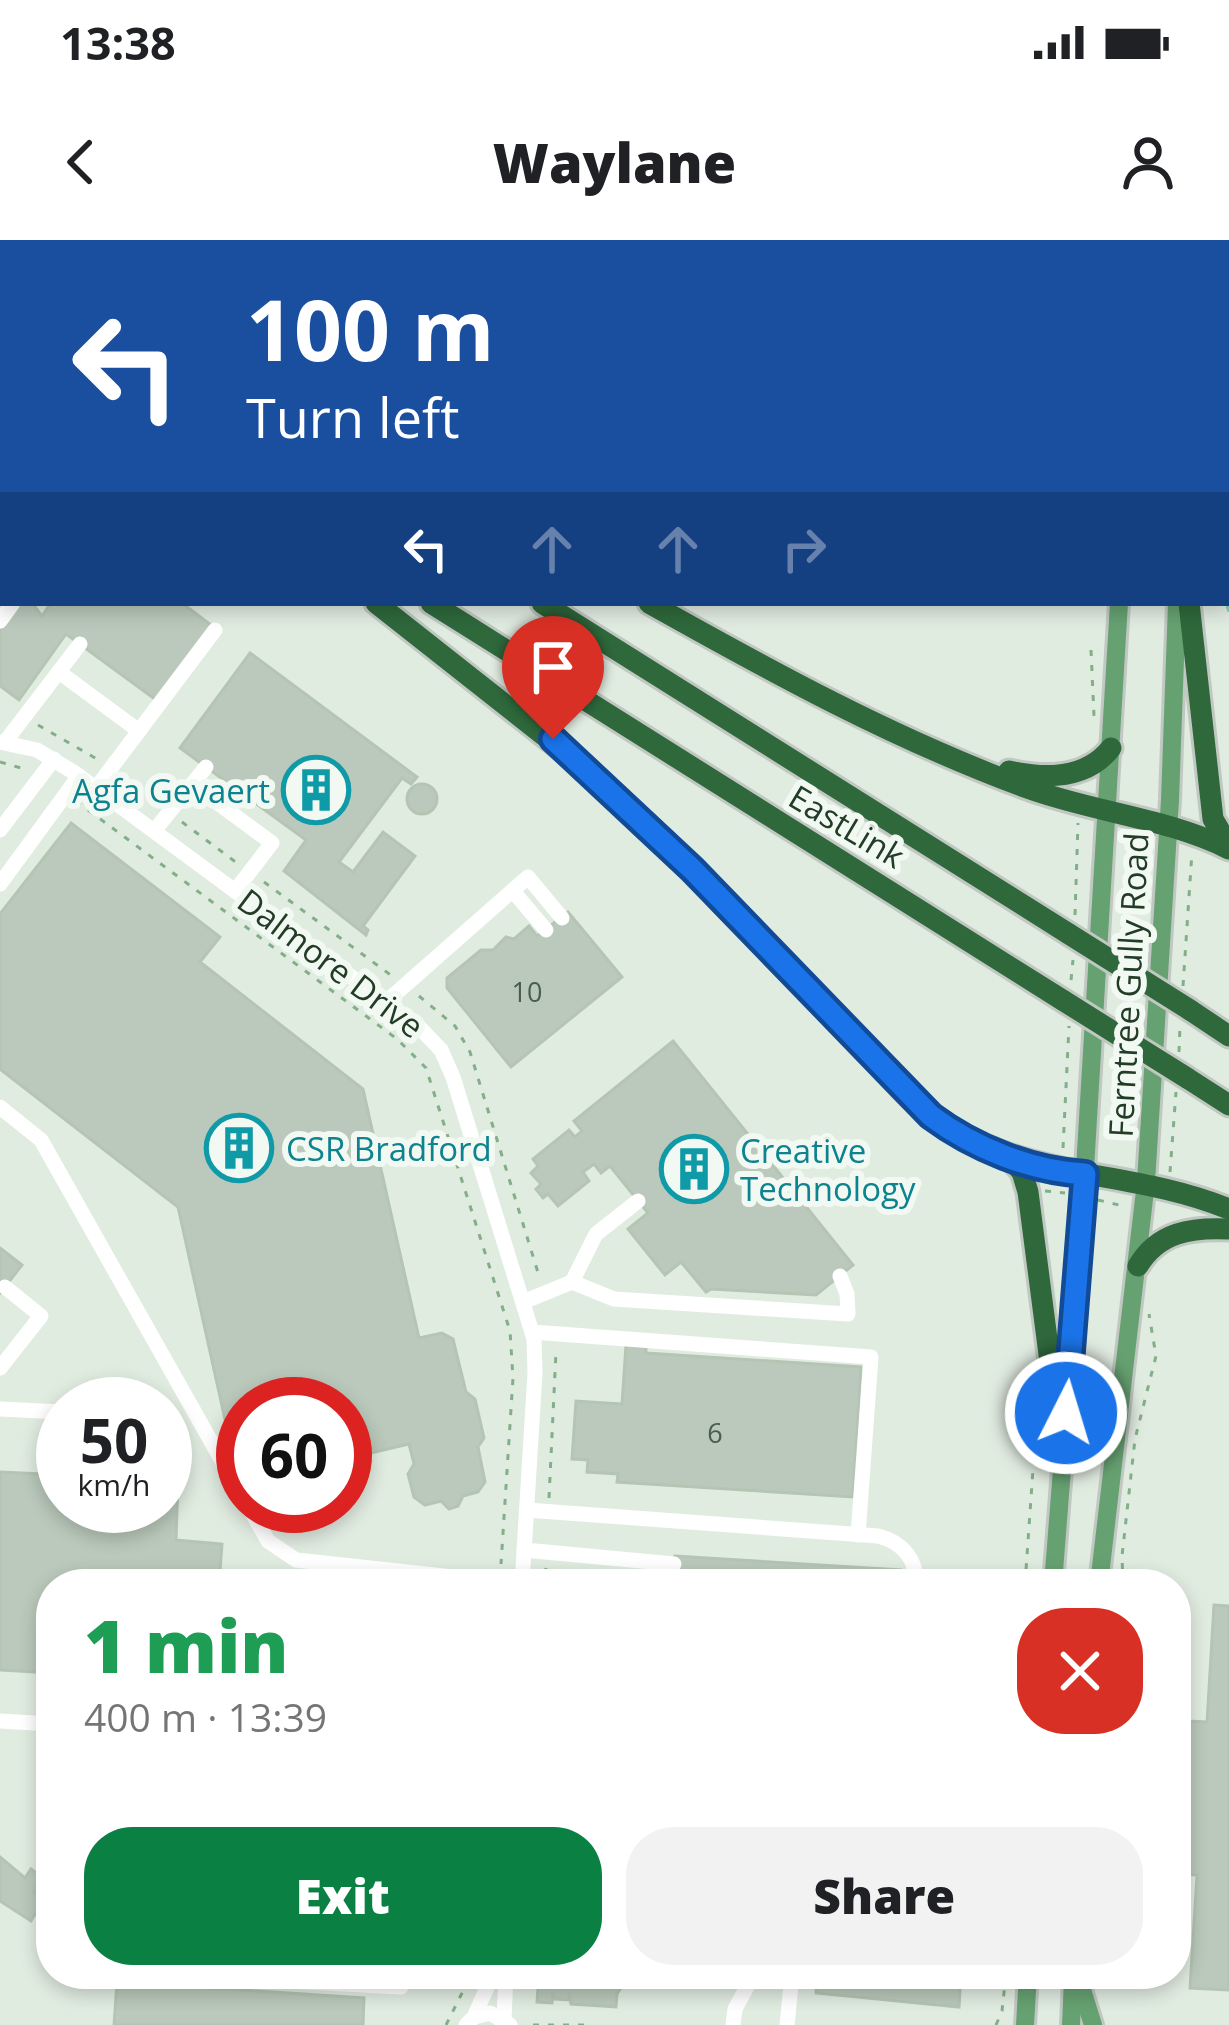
<!DOCTYPE html>
<meta charset="utf-8">
<style>
:root{--surface:#fff;--page:#f2f2f2;--text:#202124;--muted:#757577;--accent:#0b8043}
body{margin:0;font-family:"Open Sans",sans-serif;background:var(--page);color:var(--text);height:100vh;display:flex;flex-direction:column;font-size:45px;white-space:nowrap}
*{box-sizing:border-box;margin:0}
p{font-size:39px;color:var(--muted)}
.icon{flex:none;width:66px;height:66px;fill:none;stroke:currentColor;stroke-width:2;stroke-linecap:round;stroke-linejoin:round}
.map{position:relative;flex:1;overflow:hidden}
.drawer{position:absolute;left:36px;top:1329px;width:1155px;height:420px;display:flex;flex-direction:column;background:var(--surface);border-radius:48px;box-shadow:0 6px 18px #0003}
.drawer>*{flex:none}
.hud{position:absolute;left:0px;top:0px;width:1230px;height:366px;box-shadow:0 6px 18px #0003;background:#1a4fa0;color:#fff;overflow:hidden}
.speed{position:absolute;left:36px;top:1137px;display:flex;gap:24px;font-size:60px;font-weight:700;text-align:center}
.speed>*{display:grid;place-content:center;width:156px;height:156px;border-radius:50%;background:var(--surface);box-shadow:0 6px 18px #0003;line-height:1}
.speed small{font-size:30px;font-weight:400}
.speed .limit{border:18px solid #d22;background:#fff;color:#111}
.pin{position:absolute;display:grid;place-items:center;width:102px;height:102px;color:#fff;margin:-123px -51px;border-radius:50% 50% 50% 0;rotate:-45deg;box-shadow:0 0 12px #0007}
.pin .icon{rotate:45deg}
.me{position:absolute;width:132px;margin:-66px;rotate:5deg;stroke-linejoin:round;filter:drop-shadow(0 0 9px #0008)}
.turn{display:flex;align-items:center;gap:42px;height:252px;padding:0 48px;font-size:54px}
.turn .icon{width:156px;height:156px;stroke-width:2.5}
.turn b{display:block;font-size:84px;line-height:102px}
.lanes{display:flex;align-items:center;height:114px;padding:0 48px;background:#0003;justify-content:center;gap:60px;direction:ltr}
.lanes .off{opacity:.35}
.round{display:grid;place-items:center;flex:none;width:126px;height:126px;border-radius:48px;background:var(--page)}
.overview{display:flex;align-items:center;justify-content:space-between;height:204px;padding:0 48px}
h1{font-size:72px;font-weight:800;line-height:90px;color:#1e9e55}
.action{display:flex;gap:24px;margin-top:auto;padding:24px 48px}
.action a{flex:1;height:138px;border-radius:48px;background:var(--accent);color:#fff;font-size:48px;font-weight:800;line-height:138px;text-align:center}
.action a+a{background:var(--page);color:var(--text)}
.status{display:flex;justify-content:space-between;align-items:center;height:84px;padding:0 60px;background:var(--surface);direction:ltr}
.status svg{height:33px;fill:currentColor}
header{display:flex;justify-content:space-between;align-items:center;height:156px;padding:0 48px;background:var(--surface);font-size:54px;font-weight:800}
.map>svg:first-child{display:block}
</style>
<div class="status"><b>13:38</b><svg viewBox="0 0 49 12"><path d="M0 12V9h3v3zM5 12V6h3v6zM10 12V3h3v9zM15 12V0h3v12zM26 1h20v11H26zM47 4h2v5h-2z"/></svg></div>
<header><svg class="icon" aria-label="back" viewBox="0 0 24 24"><path d="M15 5l-7 7 7 7"/></svg>Waylane<svg class="icon" aria-label="person" viewBox="0 0 24 24"><circle cx="12" cy="8" r="4"/><path d="M4 21q1-7 8-7t8 7"/></svg></header>
<div class="map">
<svg width="1229" height="1785" viewBox="0 0 1229 1785">
<rect width="100%" height="100%" fill="#e1ece1"/>
<g fill="none" stroke-linecap="round" stroke-linejoin="round">
<g stroke="#8ad0b3" stroke-width="4.5">
<path d="M1225,3V0"/>
<path d="M1227,363L1229,370"/>
</g>
</g>
<g fill="#bac9bb" stroke="#b4c5b4" stroke-width="3">
<path d="M19,363H32L42,376L51,363H182L211,385L156,460L66,394L19,460L0,446V389Z"/>
<path d="M250,413L417,537L411,544L402,538L339,622L353,632L383,592L415,616L363,686L368,690L366,695L284,631L306,600L180,508Z"/>
<circle cx="422" cy="559" r="15"/>
<path d="M71,583L220,697L200,722L363,849L419,1098L442,1093L453,1099L466,1152L475,1159L484,1198L478,1207L485,1242L478,1252L463,1256L458,1266L449,1269L441,1261L425,1265L414,1257L408,1234L414,1224L409,1204L345,1219V1164H243V1190L228,1193L178,967L0,829V674Z"/>
<path d="M568,672L622,737L511,827L447,748V738L481,710H493L506,697L514,699L529,686L537,696Z"/>
<path d="M673,801L853,1025L816,1055L711,1049L706,1052L681,1022L665,1035L628,989L648,973L610,926L601,933L594,924L583,932L589,941L558,966L548,954L543,958L536,949L541,944L531,933L538,926L533,919L569,890L575,897L582,891L574,881Z"/>
<path d="M0,1008L22,1025L0,1053Z"/>
<path d="M626,1105L646,1106V1113L861,1127L853,1257L617,1242L618,1234L587,1232L588,1220L572,1219L576,1161L622,1164Z"/>
<path d="M0,1232L63,1235V1266H165V1241L178,1242L176,1300L222,1304L219,1344H51V1433L0,1430Z"/>
<path d="M675,1316L901,1330L900,1344H654L655,1340L673,1341Z"/>
<path d="M1214,1365L1229,1366V1750L1190,1748L1197,1635L1178,1634L1176,1630V1493H1184L1188,1481L1207,1482Z"/>
<path d="M0,1617L25,1638L31,1629L40,1636L34,1653L51,1664L42,1679L35,1674L31,1681L0,1661Z"/>
<path d="M286,1734H369V1739Z"/>
<path d="M539,1734H630L617,1754L616,1767L571,1764L569,1753V1760L555,1759L553,1752L552,1763L537,1762Z"/>
<path d="M817,1734H961L959,1767L816,1753Z"/>
<path d="M117,1742L364,1758L363,1785H114Z"/>
</g>
<g fill="none" stroke-linecap="round" stroke-linejoin="round">
<g stroke="#c1c8c2" stroke-width="24">
<g id="major">
<path d="M1139,3L1140,0"/>
<path d="M1180,3V0"/>
<path d="M1053,1344L1083,962L1119,363"/>
<path d="M1099,1344L1146,942L1170,560L1177,363"/>
<path d="M1077,1734L1093,1785"/>
<path d="M1025,1785L1028,1734"/>
<path d="M1071,1785L1073,1739"/>
</g>
</g>
<g stroke="#c1c8c2" stroke-width="27">
<g id="highway">
<path d="M0,5L3,7"/>
<path d="M0,81L3,83"/>
<path d="M376,363L589,531L712,649L905,852C1000,947 1114,922 1229,969"/>
<path d="M431,363L1064,761"/>
<path d="M542,363L1069,694"/>
<path d="M649,363C772,432 894,499 1027,548C1092,572 1167,578 1229,609"/>
<path d="M1189,363L1213,579L1229,606"/>
<path d="M1009,531C1045,539 1086,540 1111,508"/>
<path d="M1190,770L1229,796"/>
<path d="M1187,838L1229,865"/>
<path d="M1009,917L1022,932L1028,952L1062,1215"/>
<path d="M1138,1026C1158,992 1192,987 1229,989"/>
</g>
</g>
<g stroke="#82af88" stroke-width="3" stroke-dasharray="6 9" stroke-linecap="butt">
<path d="M1091,410L1094,476"/>
<path d="M38,485L97,519"/>
<path d="M0,522L28,530"/>
<path d="M124,539L155,562"/>
<path d="M76,561L397,799L426,828L510,1091L513,1138L501,1324"/>
<path d="M182,582L237,623"/>
<path d="M264,642L392,736"/>
<path d="M1075,675L1078,583"/>
<path d="M1071,740L1073,720"/>
<path d="M1183,746L1192,612"/>
<path d="M419,756L455,786L470,812L540,1039"/>
<path d="M1179,812L1180,786"/>
<path d="M1063,908L1069,786"/>
<path d="M1170,932L1176,852"/>
<path d="M1045,951L1065,953"/>
<path d="M1098,960L1123,966"/>
<path d="M549,1258L556,1112"/>
<path d="M544,1344L546,1328"/>
<path d="M1025,1344L1037,1172"/>
<path d="M1123,1344L1122,1316L1135,1199L1156,1116L1149,1074"/>
<path d="M446,1785L469,1739L475,1740"/>
<path d="M533,1785H585"/>
<path d="M996,1785L1002,1771L1006,1734"/>
</g>
<g stroke="#fff" stroke-width="15">
<path d="M949,0L951,3"/>
<path d="M417,3L418,0"/>
<path d="M744,3L745,0"/>
<path d="M830,3L831,0"/>
<path d="M0,239L3,241"/>
<path d="M0,282L3,284"/>
<path d="M0,304L3,300"/>
<path d="M0,381L13,363"/>
<path d="M59,432L139,491"/>
<path d="M0,502L37,510L75,533L418,786L441,810L453,837L534,1099L535,1133L522,1344"/>
<path d="M5,502L80,404"/>
<path d="M192,544L272,603L235,651"/>
<path d="M96,548L215,390"/>
<path d="M0,590L54,519"/>
<path d="M154,591L206,527"/>
<path d="M0,644L79,536"/>
<path d="M513,651L546,690"/>
<path d="M386,762L528,637L562,678"/>
<path d="M0,867L41,900L243,1258"/>
<path d="M572,1042L596,994L638,961"/>
<path d="M523,1062L572,1042L614,1059L848,1074L847,1054L840,1036"/>
<path d="M532,1092L871,1117L858,1295"/>
<path d="M0,1128L41,1076L5,1047"/>
<path d="M0,1169L63,1172"/>
<path d="M248,1266L268,1301L296,1320L518,1344"/>
<path d="M527,1270L878,1296C902,1302 917,1319 916,1344"/>
<path d="M524,1310L674,1324"/>
<path d="M0,1481L51,1484"/>
<path d="M154,1734L401,1747L402,1734"/>
<path d="M474,1777L493,1734"/>
<path d="M504,1779L506,1734"/>
<path d="M466,1785L474,1777L490,1773L510,1785"/>
<path d="M733,1785L735,1769L754,1734"/>
<path d="M787,1785L792,1734"/>
</g>
<use href="#major" stroke="#66a171" stroke-width="18"/>
<use href="#highway" stroke="#2e683b" stroke-width="21"/>
<g stroke="#c1c8c2" stroke-width="27" stroke-linecap="butt">
<g id="highway-bridge">
<path d="M1069,694L1190,770"/>
<path d="M1064,761L1187,838"/>
</g>
</g>
<use href="#highway-bridge" stroke="#2e683b" stroke-width="21"/>
</g>
<g fill="none" stroke-linecap="round" stroke-linejoin="round">
<g stroke="#114b97" stroke-width="30">
<path id="route" d="M553,499L692,629L931,876C974,908 1031,931 1085,934L1066,1173"/>
</g>
<use href="#route" stroke="#1a73e8" stroke-width="21"/>
</g>
<defs>
<g id="building-ring" transform="scale(3.45)"><circle r="9.5" fill="#f2f8f2" stroke="#0f9aa8" stroke-width="1.5"/><path d="M-4-6H4V6H1V3H-1V6H-4ZM-2.5-4.3h1.7v1.8h-1.7ZM.8-4.3h1.7v1.8H.8ZM-2.5-1h1.7V.8h-1.7ZM.8-1h1.7V.8H.8Z" fill="#0f9aa8"/></g>
</defs>
<g fill-rule="evenodd">
<use href="#building-ring" x="316" y="550"/>
<use href="#building-ring" x="239" y="908"/>
<use href="#building-ring" x="694" y="929"/>
</g>
<g text-anchor="middle" dominant-baseline="central" stroke-width="12" stroke-linejoin="round" paint-order="stroke">
<g font-size="27" fill="#485f4b">
<text x="527" y="751">10</text>
<text x="715" y="1192">6</text>
</g>
<g font-size="33" fill="#0d838f" stroke="#f2f8f2" text-anchor="start">
<text x="270" y="550" text-anchor="end">Agfa Gevaert</text>
<text x="286" y="908">CSR Bradford</text>
<text x="740" y="910">Creative<tspan x="740" dy="38">Technology</tspan></text>
</g>
<g font-size="33" fill="#223c26" stroke="#f2f8f2">
<text transform="translate(847 586) rotate(31)">EastLink</text>
<text transform="translate(331 723) rotate(37)">Dalmore Drive</text>
<text transform="translate(1128 745) rotate(-87)">Ferntree Gully Road</text>
</g>
</g>
</svg>
<div class="speed"><div>50<small>km/h</small></div><div class="limit">60</div></div>
<div class="pin" style="left:553px;top:499px;background:#d93025"><svg class="icon" aria-label="arrive" viewBox="0 0 24 24"><path d="M6 21V4h12l-3 4 3 4H6"/></svg></div>
<svg class="me" style="left:1066px;top:1173px" viewBox="-20 -20 40 40"><circle r="17" fill="#1a73e8" stroke="#fff" stroke-width="3"/><path d="M0-11L8 9 0 5-8 9z" fill="#fff"/></svg>
<div class="hud">
<div class="turn"><svg class="icon" aria-label="left" viewBox="0 0 24 24"><path d="M17 20v-9H6M10 6l-5 5 5 5"/></svg><div><b>100 m</b>Turn left</div></div>
<div class="lanes"><svg class="icon" aria-label="left" viewBox="0 0 24 24"><path d="M17 20v-9H6M10 6l-5 5 5 5"/></svg><svg class="icon off" aria-label="ahead" viewBox="0 0 24 24"><path d="M12 20V5M6 11l6-6 6 6"/></svg><svg class="icon off" aria-label="ahead" viewBox="0 0 24 24"><path d="M12 20V5M6 11l6-6 6 6"/></svg><svg class="icon off" aria-label="right" viewBox="0 0 24 24"><path d="M7 20v-9h11M14 6l5 5-5 5"/></svg></div>
</div>
<section class="drawer">
<div class="overview"><div><h1>1 min</h1><p>400 m · 13:39</p></div><a class="round" style="background:#d93025;color:#fff"><svg class="icon" aria-label="close" viewBox="0 0 24 24"><path d="M6 6l12 12M18 6L6 18"/></svg></a></div>
<div class="action"><a>Exit</a><a>Share</a></div>
</section>
</div>
